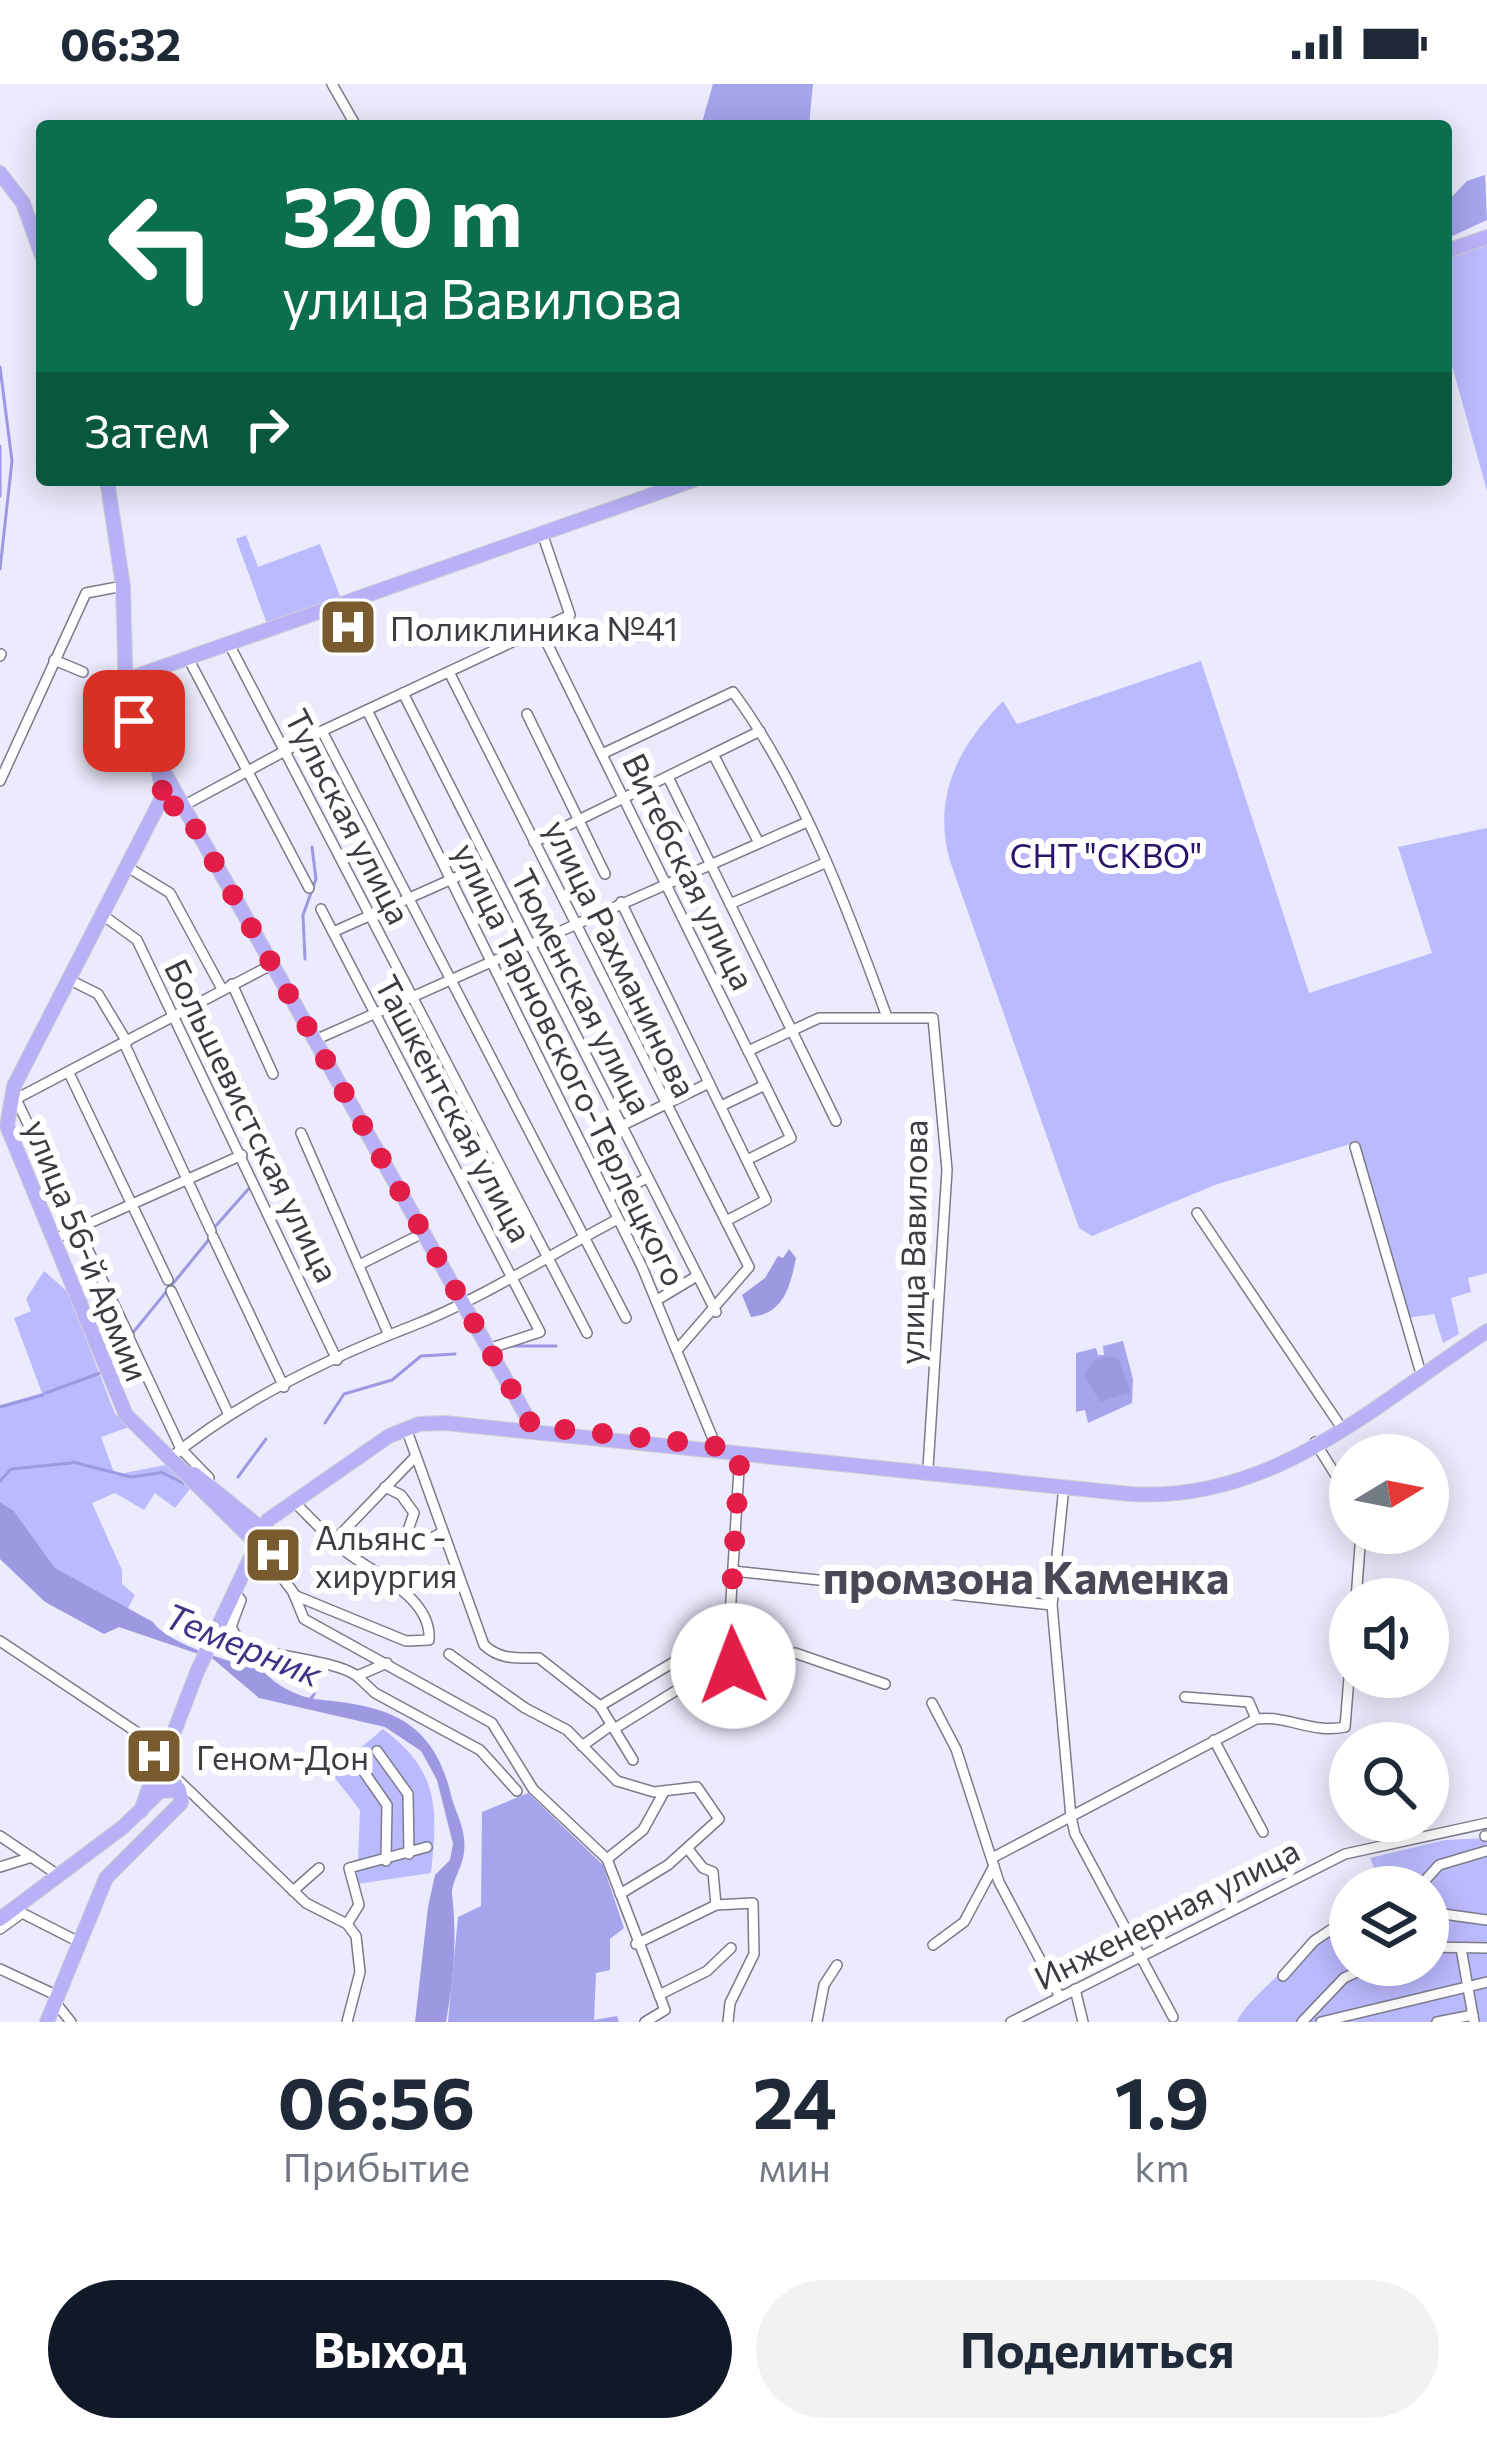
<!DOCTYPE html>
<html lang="ru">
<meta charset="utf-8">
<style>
:root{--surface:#fff;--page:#f2f2f3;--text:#1f2937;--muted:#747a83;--accent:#111827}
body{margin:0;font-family:Commissioner,sans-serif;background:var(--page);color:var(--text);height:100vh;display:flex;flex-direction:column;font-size:45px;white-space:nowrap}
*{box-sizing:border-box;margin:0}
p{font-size:39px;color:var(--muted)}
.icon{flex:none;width:66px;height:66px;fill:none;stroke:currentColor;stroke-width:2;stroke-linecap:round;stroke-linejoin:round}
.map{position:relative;height:1938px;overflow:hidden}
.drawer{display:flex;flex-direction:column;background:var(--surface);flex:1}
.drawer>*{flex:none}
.guide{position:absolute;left:36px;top:36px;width:1416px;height:366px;border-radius:12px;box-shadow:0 6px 30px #0003;background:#0b6e4f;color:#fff;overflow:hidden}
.needle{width:78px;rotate:80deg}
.buttons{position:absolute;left:1329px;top:1350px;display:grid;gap:24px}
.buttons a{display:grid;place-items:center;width:120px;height:120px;border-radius:50%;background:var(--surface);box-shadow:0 6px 30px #0003;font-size:60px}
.pin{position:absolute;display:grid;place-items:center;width:102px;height:102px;color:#fff;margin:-51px;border-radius:24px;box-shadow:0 6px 18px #0006}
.me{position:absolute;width:132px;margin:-66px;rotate:358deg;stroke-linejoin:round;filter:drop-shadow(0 0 9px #0008)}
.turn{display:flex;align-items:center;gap:42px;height:252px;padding:0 48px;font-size:54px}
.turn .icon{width:156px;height:156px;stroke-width:2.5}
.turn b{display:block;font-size:84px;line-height:102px}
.then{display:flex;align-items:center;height:114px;padding:0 48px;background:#0003;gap:24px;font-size:45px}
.eta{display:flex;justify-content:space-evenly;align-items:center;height:204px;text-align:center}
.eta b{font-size:72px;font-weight:700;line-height:84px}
.button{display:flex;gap:24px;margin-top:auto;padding:24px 48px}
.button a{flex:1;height:138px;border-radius:72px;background:var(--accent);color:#fff;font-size:48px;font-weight:700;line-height:138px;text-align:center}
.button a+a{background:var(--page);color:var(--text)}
.status{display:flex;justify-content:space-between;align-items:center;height:84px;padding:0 60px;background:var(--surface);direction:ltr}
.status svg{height:33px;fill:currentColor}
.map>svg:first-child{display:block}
</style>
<div class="status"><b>06:32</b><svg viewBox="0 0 49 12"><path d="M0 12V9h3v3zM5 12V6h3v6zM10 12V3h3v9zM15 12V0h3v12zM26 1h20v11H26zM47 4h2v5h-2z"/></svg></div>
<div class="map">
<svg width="1487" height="1938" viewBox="0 0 1487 1938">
<rect width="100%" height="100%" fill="#ebebfd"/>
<g fill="#bcbafe">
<path d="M1487,160V407L1446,260V175Z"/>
<path d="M246,451L258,483L320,460L340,512L267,540L236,455Z"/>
<path d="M1201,577L1309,909L1432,869L1398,763L1487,744V1189L1468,1194L1471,1208L1451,1214L1459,1250L1443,1259L1434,1230L1407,1234L1357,1058L1215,1101L1092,1152L1079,1144L950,777C932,712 958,663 1003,617L1017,640Z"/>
<path d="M44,1187L68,1208L115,1330L132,1342L101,1353L115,1391L170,1380L192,1402L175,1424L155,1409L144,1426L115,1409L92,1419L122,1486V1500L135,1511L127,1526L55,1484L14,1427L0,1418V1321L42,1309L14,1234L31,1227L26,1215Z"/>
<path d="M383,1645C439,1687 438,1723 431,1789L357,1800L360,1726L331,1689Z"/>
<path d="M1487,1754V1938H1237C1243,1917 1327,1848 1350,1833V1881H1428V1803H1382L1370,1774L1445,1756Z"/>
</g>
<g fill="#a7a4ee">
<path d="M713,0H813L809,42H701Z"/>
<path d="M1485,91L1487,136L1446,155V119L1467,97Z"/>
<path d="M1123,1257L1133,1295L1132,1319L1088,1339L1085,1326L1076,1328V1269L1096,1264L1098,1271H1104L1103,1262Z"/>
<path d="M528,1709L603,1781L624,1844L610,1855V1886L596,1889L594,1936L617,1932L619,1938H448L458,1833L481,1822L482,1728Z"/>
</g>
<g fill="#9c99e2">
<path d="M789,1165L796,1174C790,1204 783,1230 751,1233L742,1211L765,1194L778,1172L783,1174Z"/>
<path d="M1111,1272L1118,1274L1131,1308L1100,1318L1084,1291L1094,1276Z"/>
<path d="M0,1418L14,1427L55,1484L153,1538C167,1560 240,1582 261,1584C272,1599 291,1609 309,1614L319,1603L313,1615C382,1621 431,1632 450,1707C455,1729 467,1745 464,1768C463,1782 451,1799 452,1810C457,1852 454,1895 446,1938H415L428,1823L435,1791L450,1776L453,1760L437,1696L421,1667L385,1643L259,1614L213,1575L119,1543L104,1550L45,1518L0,1475Z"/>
</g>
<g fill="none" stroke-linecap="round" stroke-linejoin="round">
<g stroke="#9c99e2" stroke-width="3">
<path d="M0,283L12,377L0,485"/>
<path d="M0,362V412"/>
<path d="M305,875L303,831L316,795L312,763"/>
<path d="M214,1144L251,1102"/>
<path d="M131,1251L211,1153"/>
<path d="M510,1262H556"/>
<path d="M109,1272L124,1258"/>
<path d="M46,1309L100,1289"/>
<path d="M0,1323L43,1311"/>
<path d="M325,1339L344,1310L392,1296L421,1272L455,1270"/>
<path d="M73,1378L131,1393L159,1389"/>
<path d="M161,1388L183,1399"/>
<path d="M238,1393L266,1355"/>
<path d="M0,1397L11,1385L71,1379"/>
</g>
<g stroke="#7b7b8b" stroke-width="12">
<g id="minor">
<path d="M332,0L356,42"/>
<path d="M540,545L791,1054L747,1076"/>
<path d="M229,560L587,1249"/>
<path d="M0,572L1,570"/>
<path d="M188,574L309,804"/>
<path d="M54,576L83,588"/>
<path d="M449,588L749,1183L678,1265"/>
<path d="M403,609L716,1228"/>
<path d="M367,626L642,1183L718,1367"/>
<path d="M527,630L605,790"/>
<path d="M322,647L626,1234"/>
<path d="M602,670L733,608C800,698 849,828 887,933"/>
<path d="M713,670L758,757"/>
<path d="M668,693L836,1037"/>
<path d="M0,697L86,509L123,502"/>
<path d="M183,722L322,647L570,531L542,449"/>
<path d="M534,758L760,647"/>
<path d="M129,784L170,809L222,905"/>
<path d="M621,818L766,1116L726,1137"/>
<path d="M730,820L825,779"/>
<path d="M321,825L540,1248L488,1265"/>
<path d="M104,832L137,856L337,1276"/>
<path d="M333,848L488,779"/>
<path d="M70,896L98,910L127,958"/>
<path d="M232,900L273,990"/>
<path d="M315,956L805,739"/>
<path d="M124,959L211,1147"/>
<path d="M748,967L819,934H933L947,1086L928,1384"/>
<path d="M69,989L168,1196"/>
<path d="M16,1015L129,1252"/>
<path d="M12,1017L273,880"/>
<path d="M721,1022L765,1001"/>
<path d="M621,1042L709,999"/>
<path d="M301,1049L388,1249"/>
<path d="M1355,1063L1420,1286"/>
<path d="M608,1114L647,1094"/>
<path d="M1197,1129L1339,1340"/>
<path d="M213,1153L284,1303"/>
<path d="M54,1155L242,1071"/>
<path d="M359,1181L423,1149"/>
<path d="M171,1207L229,1331"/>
<path d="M657,1216L697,1192"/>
<path d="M129,1254L181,1365L209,1394"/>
<path d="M406,1344L484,1561C500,1576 517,1574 539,1574L600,1622L679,1575L728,1565"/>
<path d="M1315,1358L1350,1414"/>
<path d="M169,1375C238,1318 329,1274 412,1242C479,1216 553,1169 618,1135"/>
<path d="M1064,1402L1052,1521L1071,1733L1075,1750L1173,1933"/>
<path d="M385,1403L401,1411L414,1429L408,1446L418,1461L443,1448"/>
<path d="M293,1417C311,1434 328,1454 349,1470C377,1491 432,1514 429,1556L406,1557L294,1511"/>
<path d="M334,1457L415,1373"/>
<path d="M255,1458L293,1508L304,1535L492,1639L533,1705L607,1775L665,1926L645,1938"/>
<path d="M733,1487L1052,1521"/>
<path d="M234,1507L241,1516L231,1543L241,1560C274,1574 333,1575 357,1592L387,1579"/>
<path d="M1356,1515L1361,1449"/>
<path d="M0,1557L162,1665"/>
<path d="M449,1570L525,1624L567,1646L617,1697L654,1708L697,1703L719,1735L668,1781L620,1810"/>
<path d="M733,1582L795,1569L885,1600"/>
<path d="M357,1592L375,1609L480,1666L517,1707"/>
<path d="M1185,1613L1249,1618L1256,1635"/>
<path d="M932,1619L956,1665L999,1798L1060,1913"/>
<path d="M600,1622L633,1676"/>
<path d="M614,1645L685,1601L735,1586L728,1565L740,1369"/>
<path d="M1214,1656L1263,1748"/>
<path d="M582,1662L610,1642"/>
<path d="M377,1667L408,1710L409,1770"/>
<path d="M355,1675L387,1721L386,1777"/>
<path d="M175,1693L306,1819L347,1840L356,1852L360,1888L347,1938"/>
<path d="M0,1752L58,1791"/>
<path d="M1485,1752H1487"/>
<path d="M688,1765L703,1784L713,1788L716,1821"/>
<path d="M992,1774L1256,1635C1288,1631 1312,1650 1345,1643L1350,1581"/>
<path d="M607,1775L643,1746L664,1708"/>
<path d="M0,1783L32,1773"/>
<path d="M1419,1803L1439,1781L1486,1767"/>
<path d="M293,1807L319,1784"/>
<path d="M1436,1829L1487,1836"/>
<path d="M347,1840L359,1821L349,1784L427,1763"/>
<path d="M0,1845L22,1829L79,1858"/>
<path d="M636,1860L716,1821L753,1819L754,1870L730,1919L728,1938"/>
<path d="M933,1861L964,1838L994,1782"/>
<path d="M1428,1863L1487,1864"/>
<path d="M1461,1864L1474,1938"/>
<path d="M0,1885L58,1912"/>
<path d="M1283,1892L1314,1857L1350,1833"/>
<path d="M1075,1905L1083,1938"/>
<path d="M659,1911L707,1887L731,1864"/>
<path d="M55,1918L71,1938"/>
<path d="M817,1938L824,1901L837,1881"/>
<path d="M1011,1938L1345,1770L1487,1739"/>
<path d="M1302,1938L1344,1894L1372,1881"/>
<path d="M1321,1938L1487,1898"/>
<path d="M1437,1938L1473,1931"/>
</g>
</g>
<g stroke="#d0d0d2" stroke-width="16">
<g id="major">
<path d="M0,89L23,119L42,172"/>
<path d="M1446,167L1487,153"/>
<path d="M107,396L123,502L126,614L159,688L163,712L14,1002L7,1042L126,1331L255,1458"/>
<path d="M125,596L694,396"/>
<path d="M164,688L532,1342"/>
<path d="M194,1390L262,1445"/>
<path d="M141,1727L162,1666"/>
<path d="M0,1835L123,1743L160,1707L179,1706"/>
<path d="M47,1938L106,1794L181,1719C182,1699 160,1690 166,1669L197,1588L268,1436L389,1352L419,1340L445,1339L1130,1410C1273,1419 1374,1321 1487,1247"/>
</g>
</g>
<use href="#minor" stroke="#fff" stroke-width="9"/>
<use href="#major" stroke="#b8b1f8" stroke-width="14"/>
</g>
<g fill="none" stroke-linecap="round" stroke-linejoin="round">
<path stroke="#e11d48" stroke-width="21" stroke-dasharray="0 37.8" d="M134,637L163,701L159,728L181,719L532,1342L711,1361L740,1370L728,1565L733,1582"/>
</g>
<defs>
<g id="hospital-square" transform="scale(3)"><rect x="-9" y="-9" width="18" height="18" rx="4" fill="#785b2f" stroke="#fff"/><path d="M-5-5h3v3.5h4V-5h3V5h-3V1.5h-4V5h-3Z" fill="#fff"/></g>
</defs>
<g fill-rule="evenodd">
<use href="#hospital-square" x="348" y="543"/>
<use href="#hospital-square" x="273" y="1471"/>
<use href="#hospital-square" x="154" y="1672"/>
</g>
<g text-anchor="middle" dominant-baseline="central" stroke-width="12" stroke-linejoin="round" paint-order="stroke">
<g font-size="33" fill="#3c3c43" stroke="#fff" text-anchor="start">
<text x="390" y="543">Поликлиника №41</text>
<text x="315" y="1452">Альянс -<tspan x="315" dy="38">хирургия</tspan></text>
<text x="196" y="1672">Геном-Дон</text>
</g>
<g font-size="33" fill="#3c3c43" stroke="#fff">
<text transform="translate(349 732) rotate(63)">Тульская улица</text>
<text transform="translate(690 787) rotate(64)">Витебская улица</text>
<text transform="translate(622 874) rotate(64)">улица Рахманинова</text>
<text transform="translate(583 907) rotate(63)">Тюменская улица</text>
<text transform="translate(571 980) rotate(64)">улица Тарновского-Терлецкого</text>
<text transform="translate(455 1024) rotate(62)">Ташкентская улица</text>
<text transform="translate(253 1036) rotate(64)">Большевистская улица</text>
<text transform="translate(912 1158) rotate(-89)">улица Вавилова</text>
<text transform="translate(88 1166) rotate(68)">улица 56-й Армии</text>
<text transform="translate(1166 1829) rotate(-27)">Инженерная улица</text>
</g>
<g font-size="33" fill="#291469" stroke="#fff">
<text x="1106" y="770">СНТ "СКВО"</text>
</g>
<g font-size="36" font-style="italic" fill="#403287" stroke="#fff">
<text transform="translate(244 1559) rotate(22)">Темерник</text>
</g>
<g font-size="45" font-weight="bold" fill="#484856" stroke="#fff">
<text x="1026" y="1491">промзона Каменка</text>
</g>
</g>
</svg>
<div class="buttons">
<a><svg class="needle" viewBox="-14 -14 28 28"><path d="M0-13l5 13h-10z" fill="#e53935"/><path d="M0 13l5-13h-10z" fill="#747a83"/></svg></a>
<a><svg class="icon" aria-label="sound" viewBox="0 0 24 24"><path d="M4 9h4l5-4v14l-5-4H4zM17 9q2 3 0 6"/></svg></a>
<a><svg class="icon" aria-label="search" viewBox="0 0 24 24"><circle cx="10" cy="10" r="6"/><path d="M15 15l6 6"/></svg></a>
<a><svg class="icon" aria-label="layers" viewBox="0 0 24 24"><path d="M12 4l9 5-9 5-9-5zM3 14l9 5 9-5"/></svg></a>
</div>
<div class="pin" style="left:134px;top:637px;background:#d93025"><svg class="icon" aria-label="arrive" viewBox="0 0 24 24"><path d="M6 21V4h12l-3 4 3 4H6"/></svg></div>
<svg class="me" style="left:733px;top:1582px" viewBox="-20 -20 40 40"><circle r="19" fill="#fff"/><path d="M0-13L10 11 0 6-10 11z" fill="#e11d48"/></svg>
<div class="guide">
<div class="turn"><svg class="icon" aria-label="left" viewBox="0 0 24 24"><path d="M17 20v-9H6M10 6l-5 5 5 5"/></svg><div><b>320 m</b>улица Вавилова</div></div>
<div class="then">Затем<svg class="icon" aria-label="right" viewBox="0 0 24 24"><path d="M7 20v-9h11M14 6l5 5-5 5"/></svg></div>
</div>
</div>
<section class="drawer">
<div class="eta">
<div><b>06:56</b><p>Прибытие</p></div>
<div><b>24</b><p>мин</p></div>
<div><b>1.9</b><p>km</p></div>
</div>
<div class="button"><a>Выход</a><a>Поделиться</a></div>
</section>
